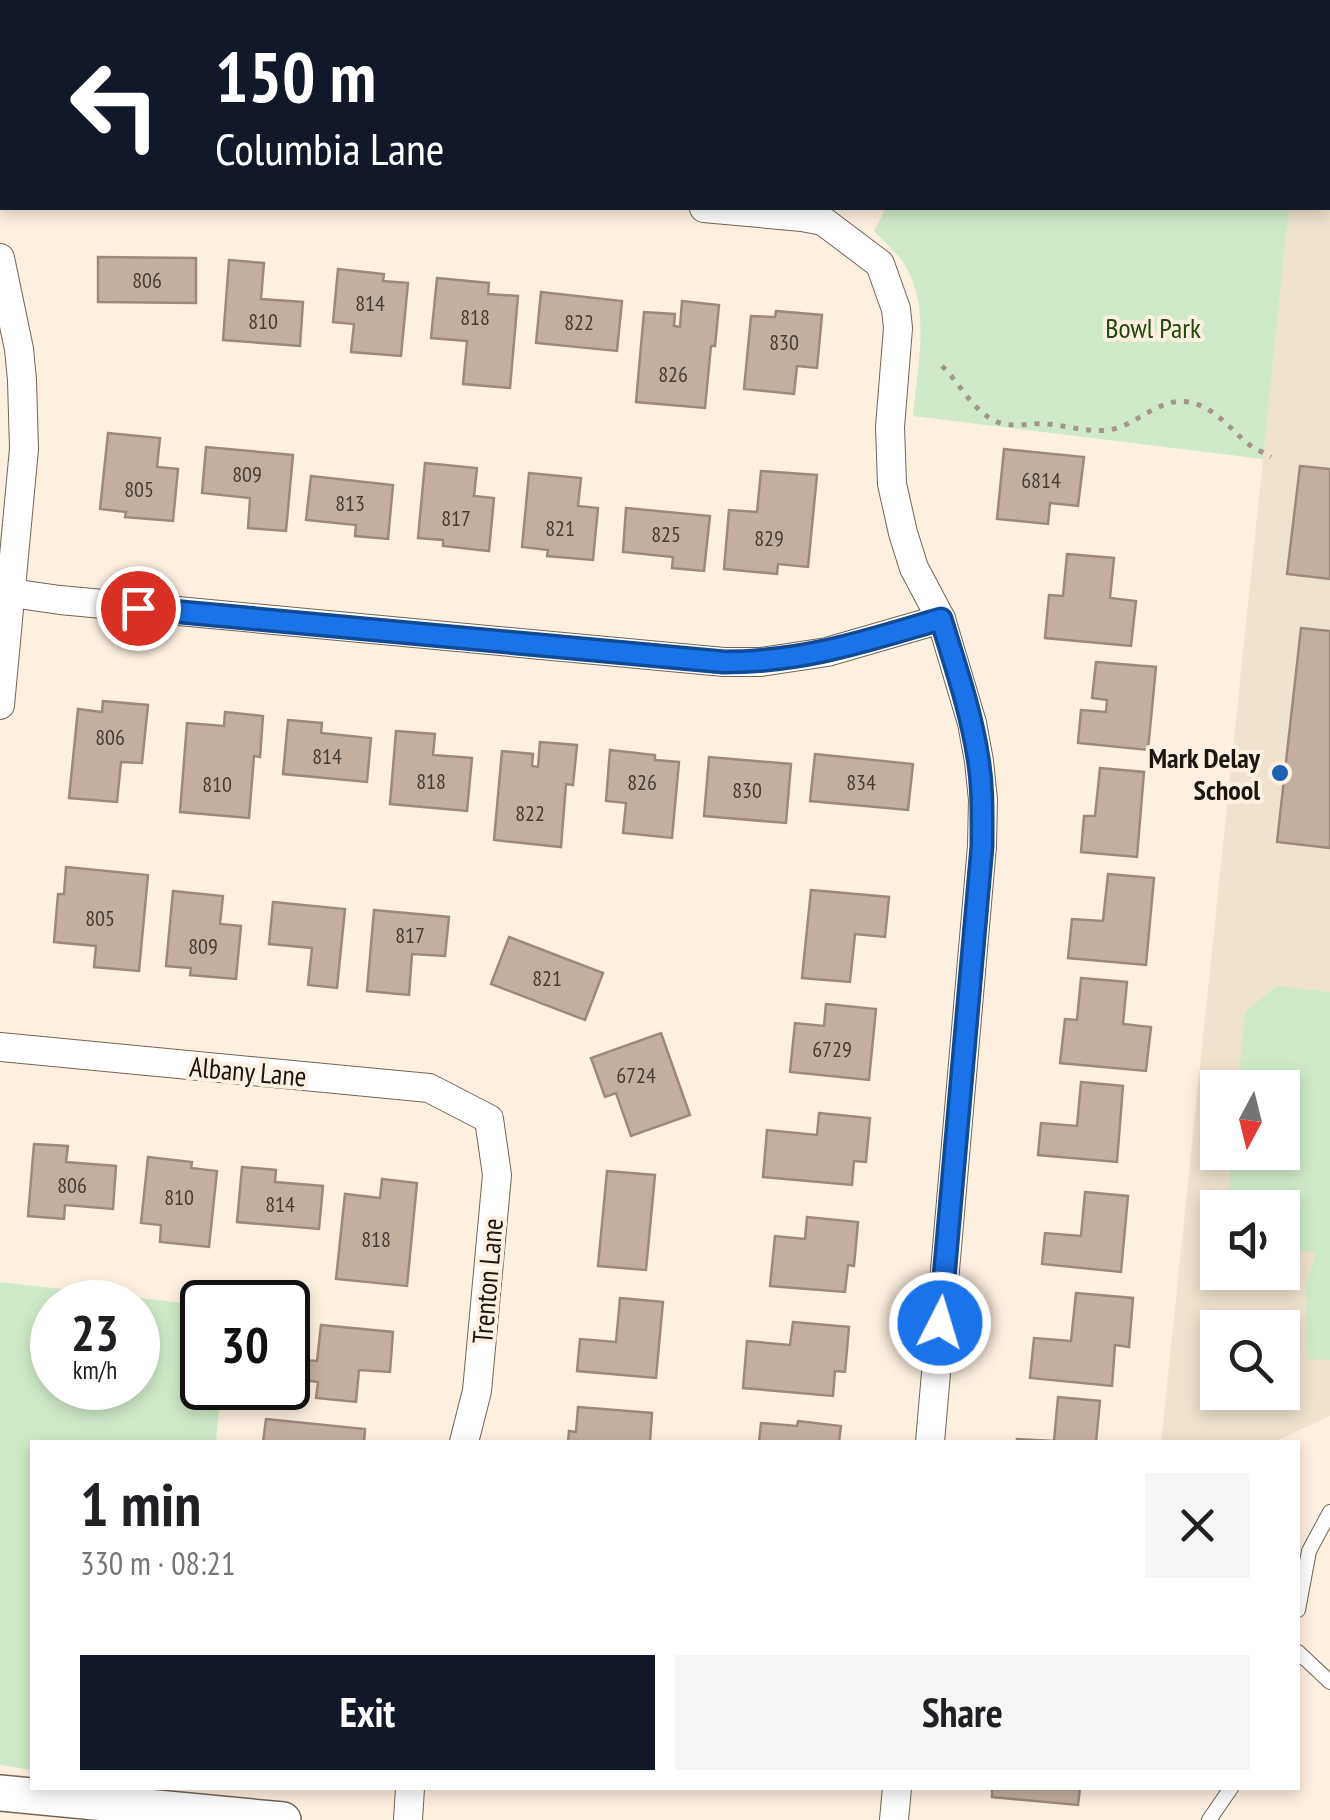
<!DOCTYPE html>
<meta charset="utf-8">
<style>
:root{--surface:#fff;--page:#f6f6f6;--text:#202124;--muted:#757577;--accent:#111827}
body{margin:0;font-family:"PT Sans Narrow",sans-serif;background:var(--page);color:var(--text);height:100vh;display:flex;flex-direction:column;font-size:38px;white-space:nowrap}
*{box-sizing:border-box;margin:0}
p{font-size:32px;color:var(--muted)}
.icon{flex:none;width:55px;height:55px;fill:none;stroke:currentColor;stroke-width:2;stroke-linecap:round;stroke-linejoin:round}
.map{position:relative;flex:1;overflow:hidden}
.drawer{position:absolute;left:30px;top:1440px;width:1270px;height:350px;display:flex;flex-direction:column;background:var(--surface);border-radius:0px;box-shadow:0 5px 15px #0003}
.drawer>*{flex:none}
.hud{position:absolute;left:0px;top:0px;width:1330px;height:210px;box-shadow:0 5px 15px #0003;background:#111827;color:#fff;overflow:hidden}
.needle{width:65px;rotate:187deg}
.controls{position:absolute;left:1200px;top:1070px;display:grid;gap:20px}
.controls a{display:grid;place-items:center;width:100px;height:100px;border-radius:0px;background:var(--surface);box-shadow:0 5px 15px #0003;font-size:50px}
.speed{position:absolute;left:30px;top:1280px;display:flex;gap:20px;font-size:50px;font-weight:700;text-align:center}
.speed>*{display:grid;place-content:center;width:130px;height:130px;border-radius:50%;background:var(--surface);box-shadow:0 5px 15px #0003;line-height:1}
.speed small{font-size:25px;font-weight:400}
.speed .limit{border:5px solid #111;border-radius:15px;background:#fff;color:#111}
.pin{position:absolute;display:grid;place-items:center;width:85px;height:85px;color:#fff;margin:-42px;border:5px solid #fff;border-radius:50%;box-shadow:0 2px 10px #0007}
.me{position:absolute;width:110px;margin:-55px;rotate:5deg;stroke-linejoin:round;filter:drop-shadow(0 0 8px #0008)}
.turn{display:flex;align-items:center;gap:35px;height:210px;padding:0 50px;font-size:45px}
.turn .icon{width:130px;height:130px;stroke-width:2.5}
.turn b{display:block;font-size:70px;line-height:85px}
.round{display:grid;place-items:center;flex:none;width:105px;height:105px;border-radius:0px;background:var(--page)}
.summary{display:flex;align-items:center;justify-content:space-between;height:170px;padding:0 50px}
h1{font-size:60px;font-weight:700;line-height:75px}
.action{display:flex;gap:20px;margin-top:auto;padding:20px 50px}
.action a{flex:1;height:115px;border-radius:0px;background:var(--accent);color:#fff;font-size:40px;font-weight:700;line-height:115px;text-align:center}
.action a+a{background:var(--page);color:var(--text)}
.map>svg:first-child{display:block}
</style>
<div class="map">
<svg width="1330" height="1820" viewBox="0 0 1330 1820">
<rect width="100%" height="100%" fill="#fef0e1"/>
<path fill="#efe3cf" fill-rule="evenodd" d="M1328,45H1330V1416L1274,1442H1161L1289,208H1328ZM1218,1088H1282V1152H1218ZM1218,1208H1282V1272H1218ZM1218,1328H1282V1392H1218Z"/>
<g fill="#d0eac9" fill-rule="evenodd">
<path d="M886,208H1289L1263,459L913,416C917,367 931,312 906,267C899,254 884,242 874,231Z"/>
<path d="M1277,986L1330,992V1360L1307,1359L1306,1285L1316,1252H1283L1282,1208L1227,1207L1232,1153L1282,1152V1088L1238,1087L1245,1012Z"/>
<path d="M0,1282L202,1305V1388H221L216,1442H32V1770L0,1765ZM138,1302V1388H52V1302Z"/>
</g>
<g fill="#c3afa0" stroke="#9d897c" stroke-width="2.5">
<path d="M98,257L196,258V303L98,302Z"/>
<path d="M229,260L264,263L261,299L303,302L300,346L223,340Z"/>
<path d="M338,269L384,274L383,281L408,283L401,356L351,352L354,324L333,322Z"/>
<path d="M437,278L489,283L488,294L518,296L510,388L463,384L467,341L431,338Z"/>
<path d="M541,292L622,301L617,351L536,343Z"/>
<path d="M682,301L719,305L715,346H711L705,408L636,402L644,312L675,314L674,326L680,327Z"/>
<path d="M776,311L822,315L817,368L797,366L794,394L744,389L751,316L775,317Z"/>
<path d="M108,433L160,438L157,467L178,469L173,521L125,517L126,512L100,509Z"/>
<path d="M206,447L293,455L286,531L248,528L250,498L202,493Z"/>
<path d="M1004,449L1084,457L1078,506L1050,503L1048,524L997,519Z"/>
<path d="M425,463L477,468L474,496L494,498L489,551L443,546V540L418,538Z"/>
<path d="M1300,466L1330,469V579L1287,574Z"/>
<path d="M761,471L817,475L808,567L778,564L777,574L724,569L729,510L757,512Z"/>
<path d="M529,473L581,478L578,506L598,508L593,560L547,556L548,550L522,547Z"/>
<path d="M311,476L393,485L388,539L355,536L356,525L306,520Z"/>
<path d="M626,508L710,516L704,571L672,568L673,557L623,552Z"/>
<path d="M1067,554L1114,558L1110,598L1136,601L1131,646L1045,638L1049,595L1063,596Z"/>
<path d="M1301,628L1330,631V848L1277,842Z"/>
<path d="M1096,662L1156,667L1148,750L1078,743L1081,710L1106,712L1107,700L1092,698Z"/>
<path d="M103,701L148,705L142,763L121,762L117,802L69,798L78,709L102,712Z"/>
<path d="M225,712L263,716L260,757L254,756L249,818L180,812L187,723L224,726Z"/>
<path d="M288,720L322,723L321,733L371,738L367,782L283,774Z"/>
<path d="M396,731L435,734L433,755L472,758L467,811L390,804Z"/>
<path d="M540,742L577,745L573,785L566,784L561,847L494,840L502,751L533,754L532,766L538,767Z"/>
<path d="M610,750L655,755V760L679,762L672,838L623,833L626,803L606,801Z"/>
<path d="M815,754L913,764L908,810L810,801Z"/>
<path d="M709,757L791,764L786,823L704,816Z"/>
<path d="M1100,768L1144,772L1137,857L1081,852L1084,816H1095Z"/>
<path d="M66,867L148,875L139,971L94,967L96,946L54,942L58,894H64Z"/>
<path d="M1108,874L1154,878L1146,965L1068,958L1072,919L1103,921Z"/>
<path d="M811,890L889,897L885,937L855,934L850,982L802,978Z"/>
<path d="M173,891L223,896L220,924L241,926L236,979L190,975L191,968L166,966Z"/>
<path d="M273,902L345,909L337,988L308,985L312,948L269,944Z"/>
<path d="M374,910L449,917L445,956L412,954L409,995L367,991Z"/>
<path d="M509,937L603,973L585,1020L491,984Z"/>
<path d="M1081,978L1127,982L1123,1024L1151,1027L1146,1071L1060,1063L1065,1019L1077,1020Z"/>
<path d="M826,1004L876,1009L869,1080L790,1072L795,1023L824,1026Z"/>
<path d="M661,1033L690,1115L631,1136L616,1093L605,1097L591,1058Z"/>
<path d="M1081,1082L1123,1086L1117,1162L1038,1155L1041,1123L1077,1126Z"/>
<path d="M819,1113L870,1118L866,1162L854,1161L852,1185L763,1177L767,1130L817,1135Z"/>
<path d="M34,1144L68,1146L66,1162L116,1166L113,1209L65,1205L64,1219L28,1216Z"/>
<path d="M148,1157L192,1162L191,1168L217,1171L209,1247L160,1242L161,1225L141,1223Z"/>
<path d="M242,1167L276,1170L275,1182L323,1186L319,1229L237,1222Z"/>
<path d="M607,1171L655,1175L646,1270L598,1266Z"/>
<path d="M382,1179L417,1183L407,1286L336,1279L345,1194L380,1198Z"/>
<path d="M1085,1192L1128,1196L1121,1272L1042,1264L1045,1233L1081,1236Z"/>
<path d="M807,1217L858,1222L854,1266L848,1265L845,1292L770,1286L775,1236L805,1239Z"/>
<path d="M1076,1293L1133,1298L1129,1347L1115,1345L1112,1386L1030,1378L1034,1338L1071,1341Z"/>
<path d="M620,1298L663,1302L656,1378L577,1371L580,1339L616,1342Z"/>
<path d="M793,1322L849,1327L845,1372L835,1371L833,1396L743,1388L747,1341L790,1345Z"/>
<path d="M321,1325L393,1332L390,1372L359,1370L356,1402L316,1398L318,1382L301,1380L303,1360L317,1361Z"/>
<path d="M1058,1397L1100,1401L1096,1442H1017V1439L1054,1441Z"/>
<path d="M578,1407L652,1413L650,1442H568L569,1431L576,1432Z"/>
<path d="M266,1419L365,1429L364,1442H263Z"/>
<path d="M798,1421L841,1426L839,1442H759L761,1423L797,1426Z"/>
<path d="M992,1788H1080L1078,1805L992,1797Z"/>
</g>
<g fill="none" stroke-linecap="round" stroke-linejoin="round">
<g stroke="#736555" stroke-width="16">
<g id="service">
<path d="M1298,1610L1309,1551L1330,1512"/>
<path d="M1298,1652L1330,1682"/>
<path d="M1209,1820L1231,1788"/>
</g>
</g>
<g stroke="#736555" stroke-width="30">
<g id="minor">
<path d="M0,178L2,177"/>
<path d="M704,208L802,217L823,221L880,264L896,309L898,328L890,427L892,484L903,533L914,568L941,619L972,723L979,761L983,800L982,846L930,1442"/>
<path d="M0,258L19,349L22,380L24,449L0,705"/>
<path d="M11,593L60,600L724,662H761L827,652L941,619"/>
<path d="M0,1047L429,1088L489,1119L497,1175L477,1391L464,1442"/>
<path d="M408,1820L410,1788"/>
<path d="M894,1820L897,1788"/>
</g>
</g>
<g stroke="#736555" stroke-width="38">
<path id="tertiary" d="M0,1793L283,1820"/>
</g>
<path stroke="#a1968b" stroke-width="5" stroke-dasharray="5 8" stroke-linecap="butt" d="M942,366C960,383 971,409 995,421C1012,429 1031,422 1048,424C1072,426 1093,435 1117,428C1140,421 1163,397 1188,402C1216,407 1230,430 1251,446C1256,450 1265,453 1271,457"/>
<use href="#service" stroke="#fff" stroke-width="14"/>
<use href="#minor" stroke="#fff" stroke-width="28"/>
<use href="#tertiary" stroke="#fff" stroke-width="35"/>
</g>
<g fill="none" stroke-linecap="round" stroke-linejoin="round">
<g stroke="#114b97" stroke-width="25">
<path id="route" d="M138,608L724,662C805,662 865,641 941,619C955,665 971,711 978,758C983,787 982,816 982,846L940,1323"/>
</g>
<use href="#route" stroke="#1a73e8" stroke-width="18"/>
</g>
<circle fill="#1d63b3" stroke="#fef0e1" stroke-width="4" cx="1280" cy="773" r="10"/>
<g text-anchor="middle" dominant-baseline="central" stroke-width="8" stroke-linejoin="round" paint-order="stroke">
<g font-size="22" fill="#463c34">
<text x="147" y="280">806</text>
<text x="370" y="303">814</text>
<text x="475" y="317">818</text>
<text x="263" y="321">810</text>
<text x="579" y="322">822</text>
<text x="784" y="342">830</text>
<text x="673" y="374">826</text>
<text x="247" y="474">809</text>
<text x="1041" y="480">6814</text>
<text x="139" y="489">805</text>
<text x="350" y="503">813</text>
<text x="456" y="518">817</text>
<text x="560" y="528">821</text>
<text x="666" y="534">825</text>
<text x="769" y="538">829</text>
<text x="110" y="737">806</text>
<text x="327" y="756">814</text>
<text x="431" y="781">818</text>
<text x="642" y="782">826</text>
<text x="861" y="782">834</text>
<text x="217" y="784">810</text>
<text x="747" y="790">830</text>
<text x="530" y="813">822</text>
<text x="100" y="918">805</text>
<text x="410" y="935">817</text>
<text x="203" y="946">809</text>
<text x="547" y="978">821</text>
<text x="832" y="1049">6729</text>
<text x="636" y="1075">6724</text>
<text x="72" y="1185">806</text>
<text x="179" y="1197">810</text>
<text x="280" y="1204">814</text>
<text x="376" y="1239">818</text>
</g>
<g font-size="28" fill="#1e4a0d" stroke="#fef0e1">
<text x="1153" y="327">Bowl Park</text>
</g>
<g font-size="28" font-weight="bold" fill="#1c1610" stroke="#fef0e1" text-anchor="end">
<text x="1260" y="757">Mark Delay<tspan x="1260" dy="32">School</tspan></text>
</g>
<g font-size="28" fill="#1c1610" stroke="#fef0e1">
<text transform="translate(248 1071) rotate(5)">Albany Lane</text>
<text transform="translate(487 1281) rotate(-85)">Trenton Lane</text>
</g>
</g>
</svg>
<div class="controls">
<a><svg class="needle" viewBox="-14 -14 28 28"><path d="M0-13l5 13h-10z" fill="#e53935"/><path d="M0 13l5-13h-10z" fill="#757577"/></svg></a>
<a><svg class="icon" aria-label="sound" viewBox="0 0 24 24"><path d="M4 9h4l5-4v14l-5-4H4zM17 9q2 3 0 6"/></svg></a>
<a><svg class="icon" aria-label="search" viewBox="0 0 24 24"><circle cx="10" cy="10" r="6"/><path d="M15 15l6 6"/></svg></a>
</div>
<div class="speed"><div>23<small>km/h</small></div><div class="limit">30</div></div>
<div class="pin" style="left:138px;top:608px;background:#d93025"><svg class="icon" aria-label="arrive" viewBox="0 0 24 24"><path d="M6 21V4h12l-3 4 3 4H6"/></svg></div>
<svg class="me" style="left:940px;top:1323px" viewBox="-20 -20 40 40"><circle r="17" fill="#1a73e8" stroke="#fff" stroke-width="3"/><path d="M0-11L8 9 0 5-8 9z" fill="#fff"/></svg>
<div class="hud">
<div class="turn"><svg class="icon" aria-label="left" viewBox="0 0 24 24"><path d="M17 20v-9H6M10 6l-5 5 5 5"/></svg><div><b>150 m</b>Columbia Lane</div></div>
</div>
<section class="drawer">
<div class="summary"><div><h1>1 min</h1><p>330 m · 08:21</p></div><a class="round"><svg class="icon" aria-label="close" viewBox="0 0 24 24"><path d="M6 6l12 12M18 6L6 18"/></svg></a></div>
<div class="action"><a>Exit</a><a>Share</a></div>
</section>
</div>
